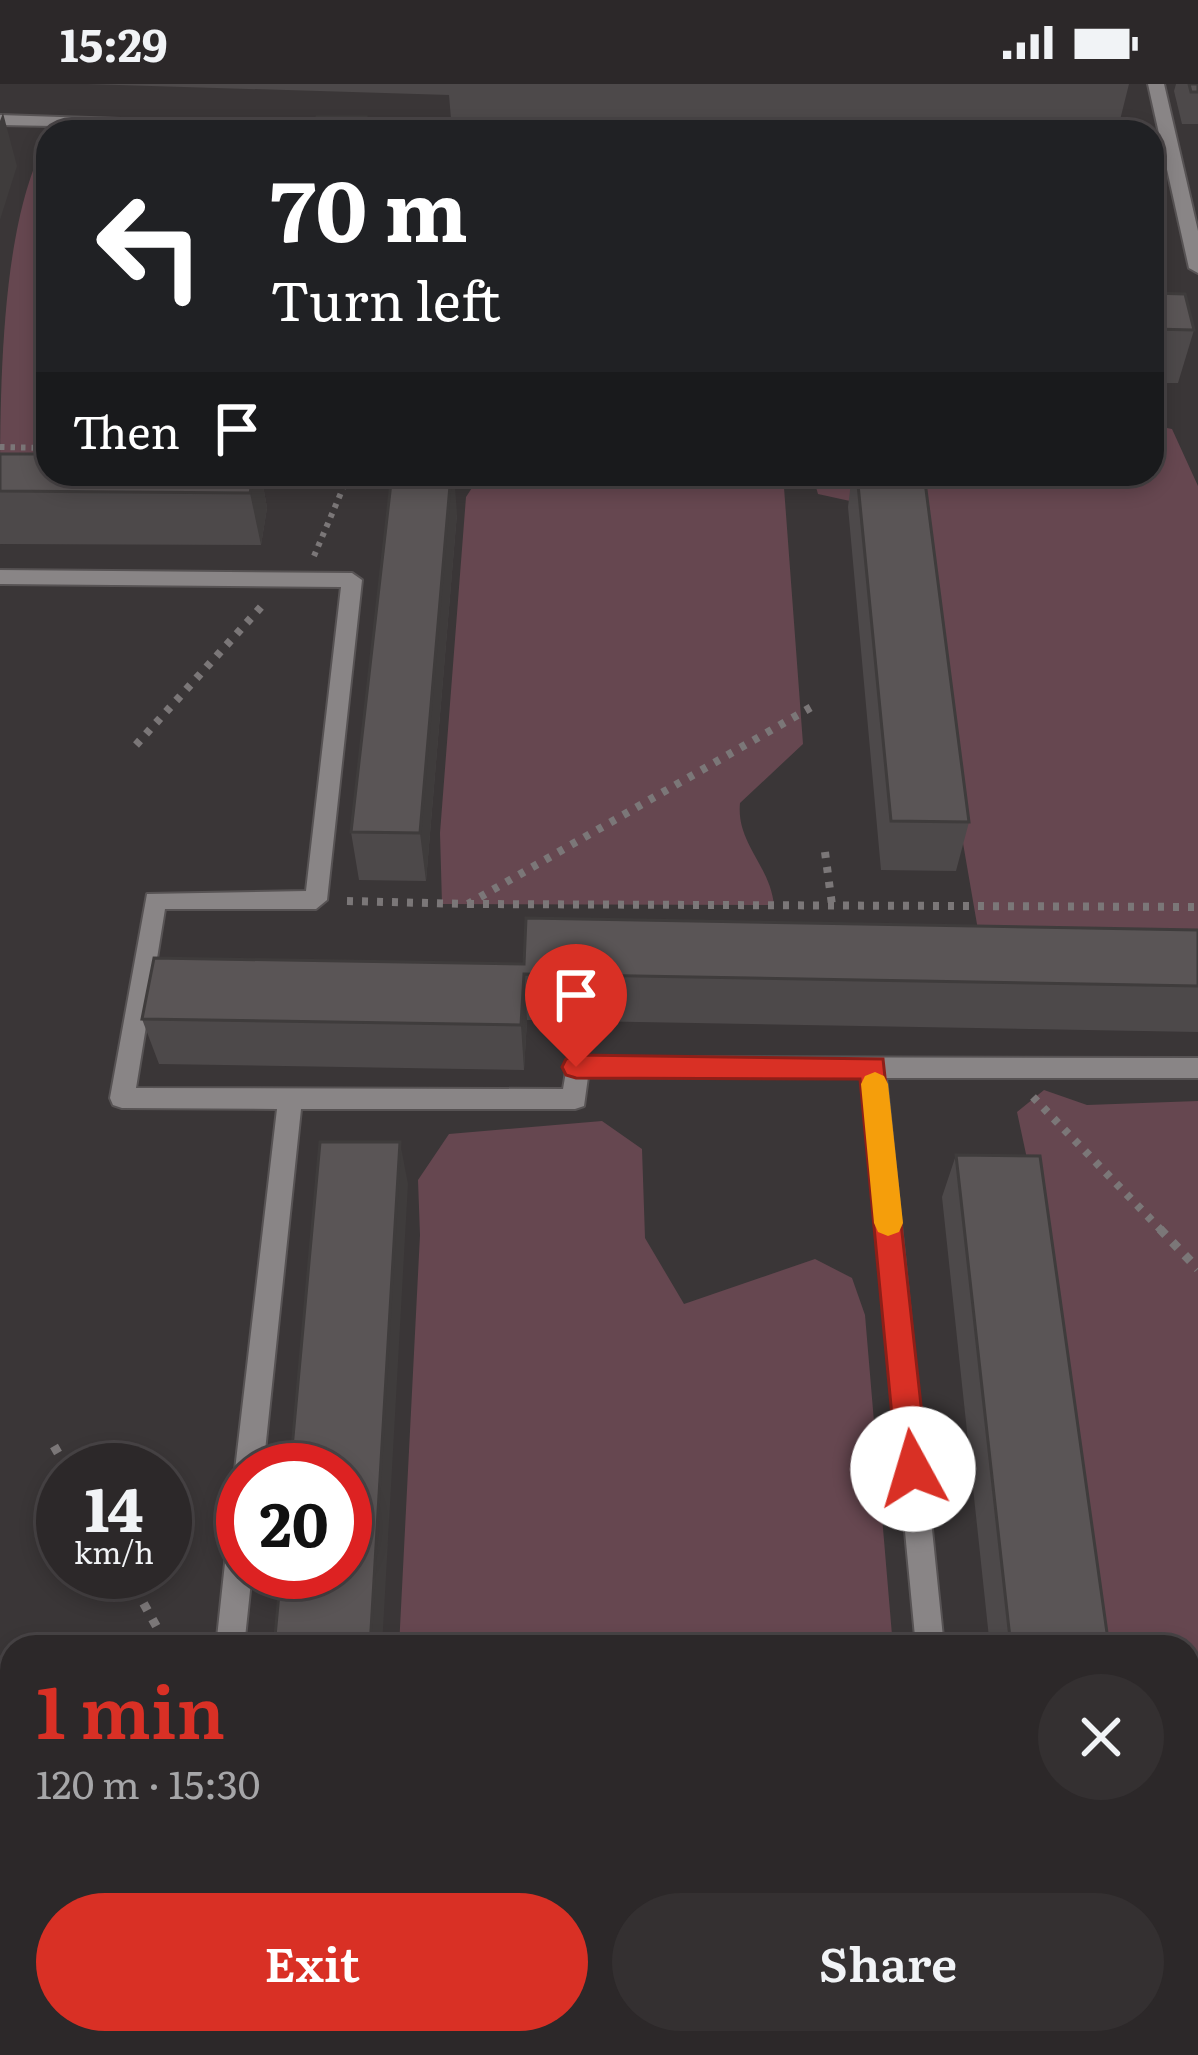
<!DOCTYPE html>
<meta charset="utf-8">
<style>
:root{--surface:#2c2829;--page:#343031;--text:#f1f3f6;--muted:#a6a6a8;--line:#484446;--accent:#d93025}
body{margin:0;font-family:Literata,serif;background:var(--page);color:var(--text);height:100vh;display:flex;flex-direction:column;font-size:45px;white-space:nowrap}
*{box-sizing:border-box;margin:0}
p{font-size:39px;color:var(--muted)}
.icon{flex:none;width:66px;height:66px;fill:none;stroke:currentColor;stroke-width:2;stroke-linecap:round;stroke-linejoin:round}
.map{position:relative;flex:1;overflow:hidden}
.drawer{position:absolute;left:0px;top:1551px;width:1200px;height:420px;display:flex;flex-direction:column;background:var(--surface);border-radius:36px 36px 0 0;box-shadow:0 6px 18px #0003,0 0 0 3px var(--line)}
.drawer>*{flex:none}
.hud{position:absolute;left:36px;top:36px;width:1128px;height:366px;border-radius:36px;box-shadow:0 6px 18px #0003,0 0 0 3px var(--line);background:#202124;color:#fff;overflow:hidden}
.speed{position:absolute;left:36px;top:1359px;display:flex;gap:24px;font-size:60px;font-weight:700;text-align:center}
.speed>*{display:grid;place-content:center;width:156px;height:156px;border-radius:50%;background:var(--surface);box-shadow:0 6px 18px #0003,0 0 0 3px var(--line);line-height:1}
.speed small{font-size:30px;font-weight:400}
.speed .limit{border:18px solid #d22;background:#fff;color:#111}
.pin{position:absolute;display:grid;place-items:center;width:102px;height:102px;color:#fff;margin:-123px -51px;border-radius:50% 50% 50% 0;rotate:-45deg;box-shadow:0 0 12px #0007}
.pin .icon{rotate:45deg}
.me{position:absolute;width:132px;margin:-66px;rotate:354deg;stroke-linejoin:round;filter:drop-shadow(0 0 9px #0008)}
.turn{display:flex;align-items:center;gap:42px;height:252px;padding:0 36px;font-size:54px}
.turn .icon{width:156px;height:156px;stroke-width:2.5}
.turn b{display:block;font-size:84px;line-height:102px}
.then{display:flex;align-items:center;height:114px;padding:0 36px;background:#0003;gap:24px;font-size:45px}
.round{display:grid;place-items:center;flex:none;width:126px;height:126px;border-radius:63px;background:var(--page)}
.overview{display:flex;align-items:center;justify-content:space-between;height:204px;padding:0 36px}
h1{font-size:72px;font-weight:600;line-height:90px;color:var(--accent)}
.cta{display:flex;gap:24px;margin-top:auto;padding:24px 36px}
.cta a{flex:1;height:138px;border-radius:72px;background:var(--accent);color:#fff;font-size:48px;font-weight:600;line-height:138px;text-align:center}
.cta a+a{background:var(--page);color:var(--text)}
.status{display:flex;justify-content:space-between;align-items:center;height:84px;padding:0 60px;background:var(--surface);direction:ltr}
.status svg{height:33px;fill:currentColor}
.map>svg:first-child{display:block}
</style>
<div class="status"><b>15:29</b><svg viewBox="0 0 49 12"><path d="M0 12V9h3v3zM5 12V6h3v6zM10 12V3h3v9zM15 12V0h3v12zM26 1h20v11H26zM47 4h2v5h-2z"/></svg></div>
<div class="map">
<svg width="1198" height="1971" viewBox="0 0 1198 1971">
<rect width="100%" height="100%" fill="#3a3637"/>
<g fill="#664750">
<path d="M48,54V390L0,411C0,309 0,137 48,54Z"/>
<path d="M1152,341L1172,345L1198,402V871L978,846L963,759L850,417L818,410L812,390H1152Z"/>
<path d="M481,390H783L803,660L740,719C736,759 770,781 774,821L442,820L440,749L466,413Z"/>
<path d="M1044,1006L1087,1021L1198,1017V1971H965L961,1959H1188V1563H1102L1032,1098L1017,1028Z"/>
<path d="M602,1037L642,1065L645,1154L684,1220L815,1175L852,1194L865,1231L893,1563H399L420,1151L418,1096L449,1050Z"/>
<path d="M180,1959H703L702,1971H179Z"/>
</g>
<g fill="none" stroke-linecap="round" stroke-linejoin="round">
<g stroke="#575354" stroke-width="4">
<g id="lane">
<path d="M1148,0H1164L1198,147V189L1189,184Z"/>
<path d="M0,31L363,43L371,48L0,41Z"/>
<path d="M0,486L352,489L362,496L327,816L316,825H165L136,1004L563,1005L568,976L576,973L1198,974V994H886L944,1563H916L862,994L588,993L584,1022L575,1025H301L263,1386H243V1397L239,1395L235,1386L277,1025L122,1024L113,1021L110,1014L147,810L306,807L341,503L0,500Z"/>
<path d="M243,1428V1488H252L244,1563H216L229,1442L233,1432Z"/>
<path d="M12,1641V1719L0,1726V1649Z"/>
<path d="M773,1959H805L806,1971H774Z"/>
</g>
</g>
<g stroke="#7b7778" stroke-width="6" stroke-dasharray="4.5 6" stroke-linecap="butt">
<path d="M0,363L48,364"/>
<path d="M314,472L349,390"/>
</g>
<g stroke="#7b7778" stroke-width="8" stroke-dasharray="6 9" stroke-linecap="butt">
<path d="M136,661L261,523"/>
<path d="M825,768L832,821"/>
<path d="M347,817L468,820L815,621"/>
<path d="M468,820L1198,823"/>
<path d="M1033,1013L1163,1148"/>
</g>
<g stroke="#7b7778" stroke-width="9" stroke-dasharray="8 10" stroke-linecap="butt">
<path d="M1160,1145L1198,1185"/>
<path d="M54,1362L68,1386"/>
<path d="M126,1488L168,1563"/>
<path d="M1188,1883L1198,1885"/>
<path d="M301,1959L308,1971"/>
</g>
<use href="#lane" fill="#898586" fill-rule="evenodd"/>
</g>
<g fill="#4d494a">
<path d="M86,0H1129L1117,48H904L451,35L449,11Z"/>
<path d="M1176,0H1198V40H1182L1174,7Z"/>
<path d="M1152,209L1194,246L1178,299H1152Z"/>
<path d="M0,370L261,390L267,424L261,461L0,460Z"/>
<path d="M852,390H924L969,738L956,787L881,786L848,423Z"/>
<path d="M457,429L426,797L359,796L351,748Z"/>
<path d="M1198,846V948L527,936L524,986L159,980L142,935L524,880Z"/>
<path d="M956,1071L1109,1563H990L942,1113Z"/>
<path d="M838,1959H960L961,1971H839Z"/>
</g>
<g fill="#3f3c3c">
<path d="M3,29L17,82L0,136V37Z"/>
<path d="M254,390H261L267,424L261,461L250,409Z"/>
<path d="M451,390H454L457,429L426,797L420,749Z"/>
<path d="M524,890L527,936L524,986L521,941Z"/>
<path d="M400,1058L408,1100L382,1563H370Z"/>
<path d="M127,1959H158L157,1971H125Z"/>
</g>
<g fill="#5a5556" stroke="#3f3c3c" stroke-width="3">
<path d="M1189,0H1198V8H1191Z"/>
<path d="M317,33H366L363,48H314Z"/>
<path d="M1152,209L1185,210L1194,246L1152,245Z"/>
<path d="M0,370H48V390H254L250,409L0,407Z"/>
<path d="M392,390H451L420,749L351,748Z"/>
<path d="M857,390H924L969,738L891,737Z"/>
<path d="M526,834L1198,846V902L524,890L521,941L142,935L154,874L524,880Z"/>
<path d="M320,1058H400L370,1563H274L281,1488H345V1386H290Z"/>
<path d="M956,1071L1040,1072L1109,1563H1011Z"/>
<path d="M12,1904V1959H127L125,1971H2Z"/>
<path d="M855,1959H960L961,1971H856Z"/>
</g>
<path fill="#d93025" stroke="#8d1f18" stroke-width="3" d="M576,971L883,975L928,1385L924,1395L913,1400L902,1395L897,1385L860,995L576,994L566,991L562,983L566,975Z"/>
<path fill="#f59e0b" d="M875,988L884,992L888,1000L903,1139L899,1148L888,1152L878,1148L874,1139L861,1000L865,992Z"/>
</svg>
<div class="speed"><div>14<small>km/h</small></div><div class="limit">20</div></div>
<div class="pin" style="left:576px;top:983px;background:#d93025"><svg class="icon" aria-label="arrive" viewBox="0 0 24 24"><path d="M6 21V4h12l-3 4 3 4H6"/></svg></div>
<svg class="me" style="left:913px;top:1385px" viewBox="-20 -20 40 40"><circle r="19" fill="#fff"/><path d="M0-13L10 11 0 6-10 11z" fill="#d93025"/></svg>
<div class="hud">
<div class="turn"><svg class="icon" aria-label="left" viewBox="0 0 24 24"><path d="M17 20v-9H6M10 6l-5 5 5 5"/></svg><div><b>70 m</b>Turn left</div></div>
<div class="then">Then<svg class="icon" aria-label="arrive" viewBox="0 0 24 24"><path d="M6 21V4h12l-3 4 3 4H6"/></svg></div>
</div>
<section class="drawer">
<div class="overview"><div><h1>1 min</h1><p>120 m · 15:30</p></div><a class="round"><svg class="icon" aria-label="close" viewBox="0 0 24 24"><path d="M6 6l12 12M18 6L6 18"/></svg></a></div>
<div class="cta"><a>Exit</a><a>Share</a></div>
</section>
</div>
